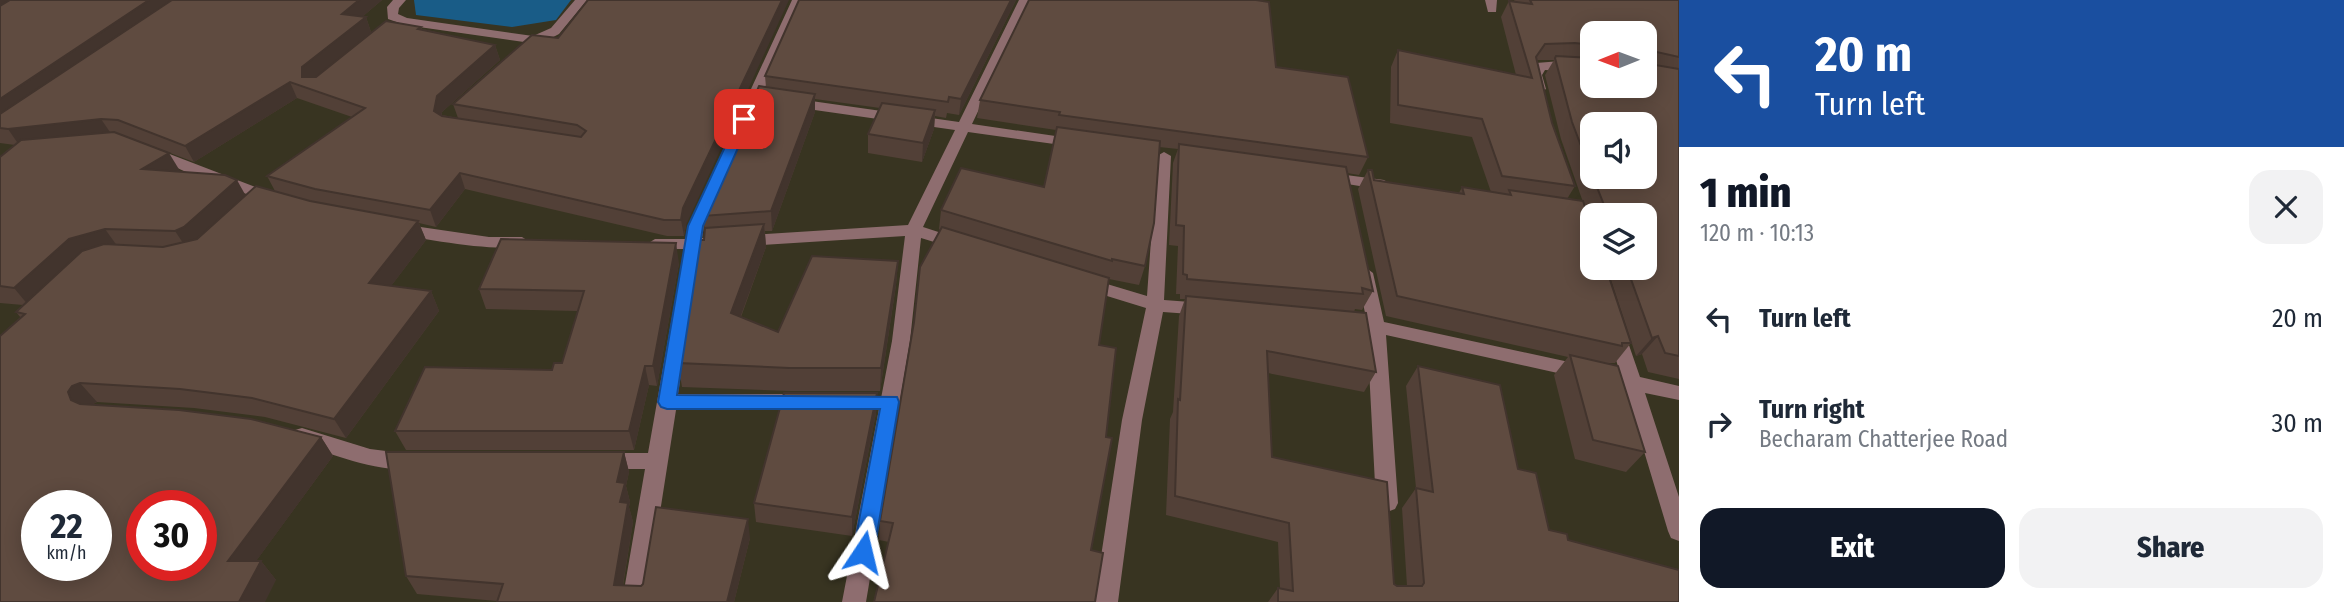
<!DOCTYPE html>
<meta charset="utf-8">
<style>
:root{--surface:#fff;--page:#f2f2f3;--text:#1f2937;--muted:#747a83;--accent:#111827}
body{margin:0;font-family:"Fira Sans Condensed",sans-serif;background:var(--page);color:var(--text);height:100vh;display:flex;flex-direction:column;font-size:26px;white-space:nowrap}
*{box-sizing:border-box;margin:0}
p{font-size:23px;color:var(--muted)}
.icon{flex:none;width:38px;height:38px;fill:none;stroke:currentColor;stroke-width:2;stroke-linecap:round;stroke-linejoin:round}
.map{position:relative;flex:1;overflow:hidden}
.sheet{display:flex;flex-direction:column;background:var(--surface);width:665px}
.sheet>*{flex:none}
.hud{background:#1a4fa0;color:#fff;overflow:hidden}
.needle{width:46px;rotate:269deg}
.fabs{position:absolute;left:1580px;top:21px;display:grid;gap:14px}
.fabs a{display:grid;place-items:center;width:77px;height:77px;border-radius:14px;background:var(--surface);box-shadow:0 4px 18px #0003;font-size:35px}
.speed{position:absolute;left:21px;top:490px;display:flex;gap:14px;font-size:35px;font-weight:700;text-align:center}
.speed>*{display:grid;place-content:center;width:91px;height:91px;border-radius:50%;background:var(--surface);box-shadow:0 4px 18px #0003;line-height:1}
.speed small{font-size:18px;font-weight:400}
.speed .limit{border:10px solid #d22;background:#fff;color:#111}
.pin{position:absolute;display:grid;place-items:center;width:60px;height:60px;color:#fff;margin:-30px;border-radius:14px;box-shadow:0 4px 10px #0006}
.me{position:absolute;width:77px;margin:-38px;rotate:10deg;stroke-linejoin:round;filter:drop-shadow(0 0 5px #0008)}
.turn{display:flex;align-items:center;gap:24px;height:147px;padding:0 21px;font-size:32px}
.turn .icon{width:91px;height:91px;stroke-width:2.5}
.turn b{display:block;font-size:49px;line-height:60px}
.round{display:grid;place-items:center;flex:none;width:74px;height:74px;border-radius:21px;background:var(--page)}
.headline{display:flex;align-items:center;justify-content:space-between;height:119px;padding:0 21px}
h1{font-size:42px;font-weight:800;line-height:52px;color:var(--accent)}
.primary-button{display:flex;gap:14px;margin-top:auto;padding:14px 21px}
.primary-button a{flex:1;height:80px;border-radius:21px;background:var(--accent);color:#fff;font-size:28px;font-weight:800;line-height:80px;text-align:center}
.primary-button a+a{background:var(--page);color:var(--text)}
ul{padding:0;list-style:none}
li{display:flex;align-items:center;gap:21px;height:105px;padding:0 21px}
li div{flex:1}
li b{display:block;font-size:26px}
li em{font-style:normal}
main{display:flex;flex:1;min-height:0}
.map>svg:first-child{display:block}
</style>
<main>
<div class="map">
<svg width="1679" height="602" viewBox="0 0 1679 602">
<rect width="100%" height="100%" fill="#383421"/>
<path fill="#195c87" d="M414,0H571L556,20L512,27L416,15Z"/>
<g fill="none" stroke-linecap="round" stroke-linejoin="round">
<g fill="#8e6d6f" fill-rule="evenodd">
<path d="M393,0H406L399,8L398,14L407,18L533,36L551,28L575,0H587L559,34L523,53L517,49L524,42L405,25L388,19L387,7Z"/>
<path d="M792,0H804L762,94L959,122L1019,0H1031L972,124L1076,139L1083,143L1076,147L968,132L923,227L963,240L965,244L957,249L921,238L910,341L866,602H842L892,341L905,236L700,249L678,394H804L811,397L814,402L811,407L804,410H676L646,602H622L645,469H603L596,467L593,461L596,455L603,453H648L684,249H655L647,244L655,239H686L688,226ZM759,102L955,130L908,225L702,238L704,226Z"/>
<path d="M1485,0H1497L1496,12H1488Z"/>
<path d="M1561,61L1592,65V73L1545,70L1542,75L1546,89L1539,93L1534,92L1528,75L1536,63Z"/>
<path d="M154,148L276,195L279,198L271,203L266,201L186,172L149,155L147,152Z"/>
<path d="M1164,152L1171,156L1164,300L1204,303L1213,309L1204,315L1163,312L1142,420L1118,602H1094L1122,420L1146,308L1081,288L1078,284L1087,278L1147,296L1157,156Z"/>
<path d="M1346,175L1384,180L1392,185L1384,190L1341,183L1338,180L1341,177Z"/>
<path d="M400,224L489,237H522L530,242C518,257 416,238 394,233L392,229Z"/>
<path d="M1365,267L1373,273L1384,322L1620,373L1607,330L1610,325H1622L1640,377L1679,386V400L1645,393L1679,497V541L1671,538L1668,531L1625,388L1386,335L1398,503L1395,509L1387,512L1379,509L1376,503L1367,331L1359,329L1356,324L1359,319L1366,318L1357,273Z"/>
<path d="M302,428L370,449L418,455L421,461L418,467C389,477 325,452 295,442L292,436L295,430Z"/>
</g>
</g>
<g fill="#524037" fill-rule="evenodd">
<path d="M0,0H382L362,17H366L371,32L421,27L422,29L495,45L500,60L442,112V115L458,118L453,104L532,35L686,225L684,236H667L465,189L436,227L419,223L426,240L391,286L431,291L439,311L346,438L265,417L194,408L97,402L91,405L321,437L333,456L256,561H261L276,580L0,602L21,318L16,312L23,305L0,303V157L15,145L0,143ZM297,98L352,117L267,176L275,191L246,195L179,172L180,171L125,136L194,162Z"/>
<path d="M1016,0L959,115L947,113L946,118L935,116L934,129L922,162L868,153V134L880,108L815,99V112L772,231H765L766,247L741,317L778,332L898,261L896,285L880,391H791L682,387L678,363L704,240L705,232L703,216L766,87L765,76Z"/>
<path d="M1514,0H1679V379L1648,372L1642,354L1636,356L1607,268H1645V215H1592V228L1561,139L1545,75L1554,60H1537L1552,123L1575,186L1567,199L1631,343L1615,363H1608L1645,452L1626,472L1575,459L1554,375L1568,357L1386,316L1358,189L1368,170L1374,180L1459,193L1462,187L1491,192L1472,137L1390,123L1391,67L1398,50L1516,75L1501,17L1509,1L1515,2ZM1592,33L1645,86H1592Z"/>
<path d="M1276,67L1368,157L1359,175L1347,173L1373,291L1362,310L1355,309L1354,312L1376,372L1364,392L1268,373L1272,457L1394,584L1397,586H1407L1402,508L1416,488L1406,386L1418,366L1518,469L1549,530L1679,602H1268L1278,588H1280L1278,542L1166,515L1170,419L1173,412L1179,316L1185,299H1180V294H1176L1178,246L1169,245L1173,163L1178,149L1159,147L1145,266L1139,285L1109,279L1099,345L1091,550L889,542L879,540L880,521L940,230L939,229L941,210L1044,187L1056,130L977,118L980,100Z"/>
<path d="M679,263L657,386L649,385L634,450H406L395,431L552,370L562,363L578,311L486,309L479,289Z"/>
<path d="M877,393L876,413L852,536L756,522L754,503Z"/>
<path d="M624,452L629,472L626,486L630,502L629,507L633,522L623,586H641L750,538L734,602H497V601L417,594L406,576Z"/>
</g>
<g fill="#42342d">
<path d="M0,0H19L0,13Z"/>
<path d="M149,0H178L0,123V99Z"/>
<path d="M359,0H382L348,29L342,14Z"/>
<path d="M782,0H789L686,225L684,236L681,220L683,208Z"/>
<path d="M1011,0H1016L959,115L961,99Z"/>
<path d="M366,17L371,32L309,83L302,77V67Z"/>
<path d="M495,45L500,60L442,112L440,127L434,111L437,96Z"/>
<path d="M290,82L297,98L194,162L185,146Z"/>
<path d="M815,94V112L772,231L771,211Z"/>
<path d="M935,110L934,129L922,162L923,143Z"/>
<path d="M101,119L112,135L19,145L8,129Z"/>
<path d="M169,153L180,171L154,187L142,169Z"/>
<path d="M460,173L465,189L436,227L430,210Z"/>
<path d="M237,180L247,198L187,249L175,231Z"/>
<path d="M418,221L426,240L379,302L369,283Z"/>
<path d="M764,224L766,247L733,337L731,313Z"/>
<path d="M105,229L118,247L29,306L14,288L69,239Z"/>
<path d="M676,243L679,263L657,386L653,366Z"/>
<path d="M898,261L896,285L880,391L881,368Z"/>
<path d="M431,291L439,311L346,438L334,419Z"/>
<path d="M1658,336L1642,354L1636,356L1652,338Z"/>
<path d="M645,366L649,385L634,450L629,431Z"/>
<path d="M80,383L97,402L89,406L85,412L71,400L68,392L72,386Z"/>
<path d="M877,393L876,413L852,536V517Z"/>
<path d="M321,437L333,456L243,579L228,561Z"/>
<path d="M624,452L629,472L626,486L630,502L629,507L633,522L620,602L614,585L620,502L617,482Z"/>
<path d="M748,519L750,538L734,602H727Z"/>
<path d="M261,561L276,580L265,602H239Z"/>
</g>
<g fill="#5f4b40" stroke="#42342d" stroke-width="2" fill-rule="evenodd">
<path d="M10,0H149L0,99V6Z"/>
<path d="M172,0H359L342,14L366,17L302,67V77H316L386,21L421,27L418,29L495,45L437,96L434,111L442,116L581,137L586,131L577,125L453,104L532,35L558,38L588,0H782L683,208L681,220H664L460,173L430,210L315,189L267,176L365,108L290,82L185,146L118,120L101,119L8,129L0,128V114Z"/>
<path d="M799,0H1011L961,99L949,97L948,102L765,76Z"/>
<path d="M1029,0H1256L1269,2L1276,67L1348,77L1368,157L1059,115L1060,112L980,100Z"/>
<path d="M1530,0H1679V57L1657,52L1654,55L1655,65L1679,69V356L1665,353L1658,336L1652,338L1627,268H1645V215H1608L1593,177H1645V124H1592V175L1572,122L1555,58L1556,56L1592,58V86H1645V33H1592V45L1575,43L1545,44L1536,57L1552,123L1575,186L1502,176L1482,119L1398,105V50L1532,78L1509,1L1532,4Z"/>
<path d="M759,86L815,94L771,211L703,216Z"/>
<path d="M882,103L935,110L923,143L868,134Z"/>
<path d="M1057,127L1160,141L1154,223L1145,266L1112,259V261L941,210L961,168L1044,187Z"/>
<path d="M114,132L169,153L142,169L225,175L237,180L184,227L175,231L105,229L69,239L14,288L0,286V157L21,140Z"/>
<path d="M1179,144L1346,167L1373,291L1362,288L1363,294L1187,279V275L1183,274L1184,226L1176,225Z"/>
<path d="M1368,170H1372L1374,180L1464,194L1462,187L1511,195L1509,190L1583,201L1592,228V268H1606L1631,343H1622V346L1397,296Z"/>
<path d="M256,186L310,201L418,221L369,283L431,291L334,419L252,398L180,389L80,383L72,386L68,392L71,400L80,404L179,410L251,419L321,437L228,561H261L239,602H0V336L25,314L16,312L82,251L104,244L163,247L197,239ZM37,506H96V565H37ZM142,506H201V565H142Z"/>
<path d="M764,224L731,313L778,332L812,256L898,261L881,368H789L678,363L697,240H704L705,228Z"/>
<path d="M942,227L1109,278L1099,345L1116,348L1106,437L1112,438L1091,550L1103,553L1095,602H874L893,523L880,521L914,322L920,267Z"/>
<path d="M501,239L676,243L653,366H645L629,431H395L425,367L552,370L554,363H562L584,291L479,289Z"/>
<path d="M1186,296L1366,313L1376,372L1267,351L1272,457L1387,482L1394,584L1397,586H1422L1424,583L1416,488L1433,492L1418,366L1500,385L1518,469L1536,473L1549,530L1567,534L1568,540L1679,570V602H1278V588L1293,591L1289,523L1175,496L1178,399L1180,400Z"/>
<path d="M1570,355L1618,366L1645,452L1593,440Z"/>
<path d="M784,393H877L852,517L754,503Z"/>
<path d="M386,452H624L617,482L625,483L620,502L628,503L614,585L641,586L643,584L656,507L748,519L727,602H497L503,584L406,576Z"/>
</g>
<path fill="#1a73e8" stroke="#114b97" stroke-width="2" d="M744,115L751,119L703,226L677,395L897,397L899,402L874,552L871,558L863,561L856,558L853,552L880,409H667L661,407L658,402L688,226L738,119Z"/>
</svg>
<div class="fabs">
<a><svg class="needle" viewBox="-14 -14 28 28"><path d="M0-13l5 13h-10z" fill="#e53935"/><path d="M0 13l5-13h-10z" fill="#747a83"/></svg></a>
<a><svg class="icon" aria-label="sound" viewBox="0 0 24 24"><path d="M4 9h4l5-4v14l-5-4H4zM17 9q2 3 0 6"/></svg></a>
<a><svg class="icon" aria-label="layers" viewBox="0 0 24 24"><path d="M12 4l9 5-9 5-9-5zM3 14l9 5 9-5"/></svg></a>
</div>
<div class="speed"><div>22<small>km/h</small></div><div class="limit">30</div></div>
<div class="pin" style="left:744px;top:119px;background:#d93025"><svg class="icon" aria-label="arrive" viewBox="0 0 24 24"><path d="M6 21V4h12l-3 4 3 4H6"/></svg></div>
<svg class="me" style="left:863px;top:552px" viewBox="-20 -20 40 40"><path d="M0-17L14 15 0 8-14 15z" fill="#1a73e8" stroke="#fff" stroke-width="4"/></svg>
</div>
<section class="sheet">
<div class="hud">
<div class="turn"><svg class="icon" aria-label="left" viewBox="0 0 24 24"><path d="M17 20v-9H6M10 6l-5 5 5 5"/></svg><div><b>20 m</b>Turn left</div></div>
</div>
<div class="headline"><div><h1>1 min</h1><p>120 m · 10:13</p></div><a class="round"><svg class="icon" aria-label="close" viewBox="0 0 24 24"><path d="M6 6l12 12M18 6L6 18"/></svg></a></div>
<ul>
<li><svg class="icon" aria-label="left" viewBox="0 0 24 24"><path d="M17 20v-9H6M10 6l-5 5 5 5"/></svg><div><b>Turn left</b></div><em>20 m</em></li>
<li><svg class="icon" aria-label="right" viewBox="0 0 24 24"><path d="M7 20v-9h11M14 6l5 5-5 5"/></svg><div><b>Turn right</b><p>Becharam Chatterjee Road</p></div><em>30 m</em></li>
</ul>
<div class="primary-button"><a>Exit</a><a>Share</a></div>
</section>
</main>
